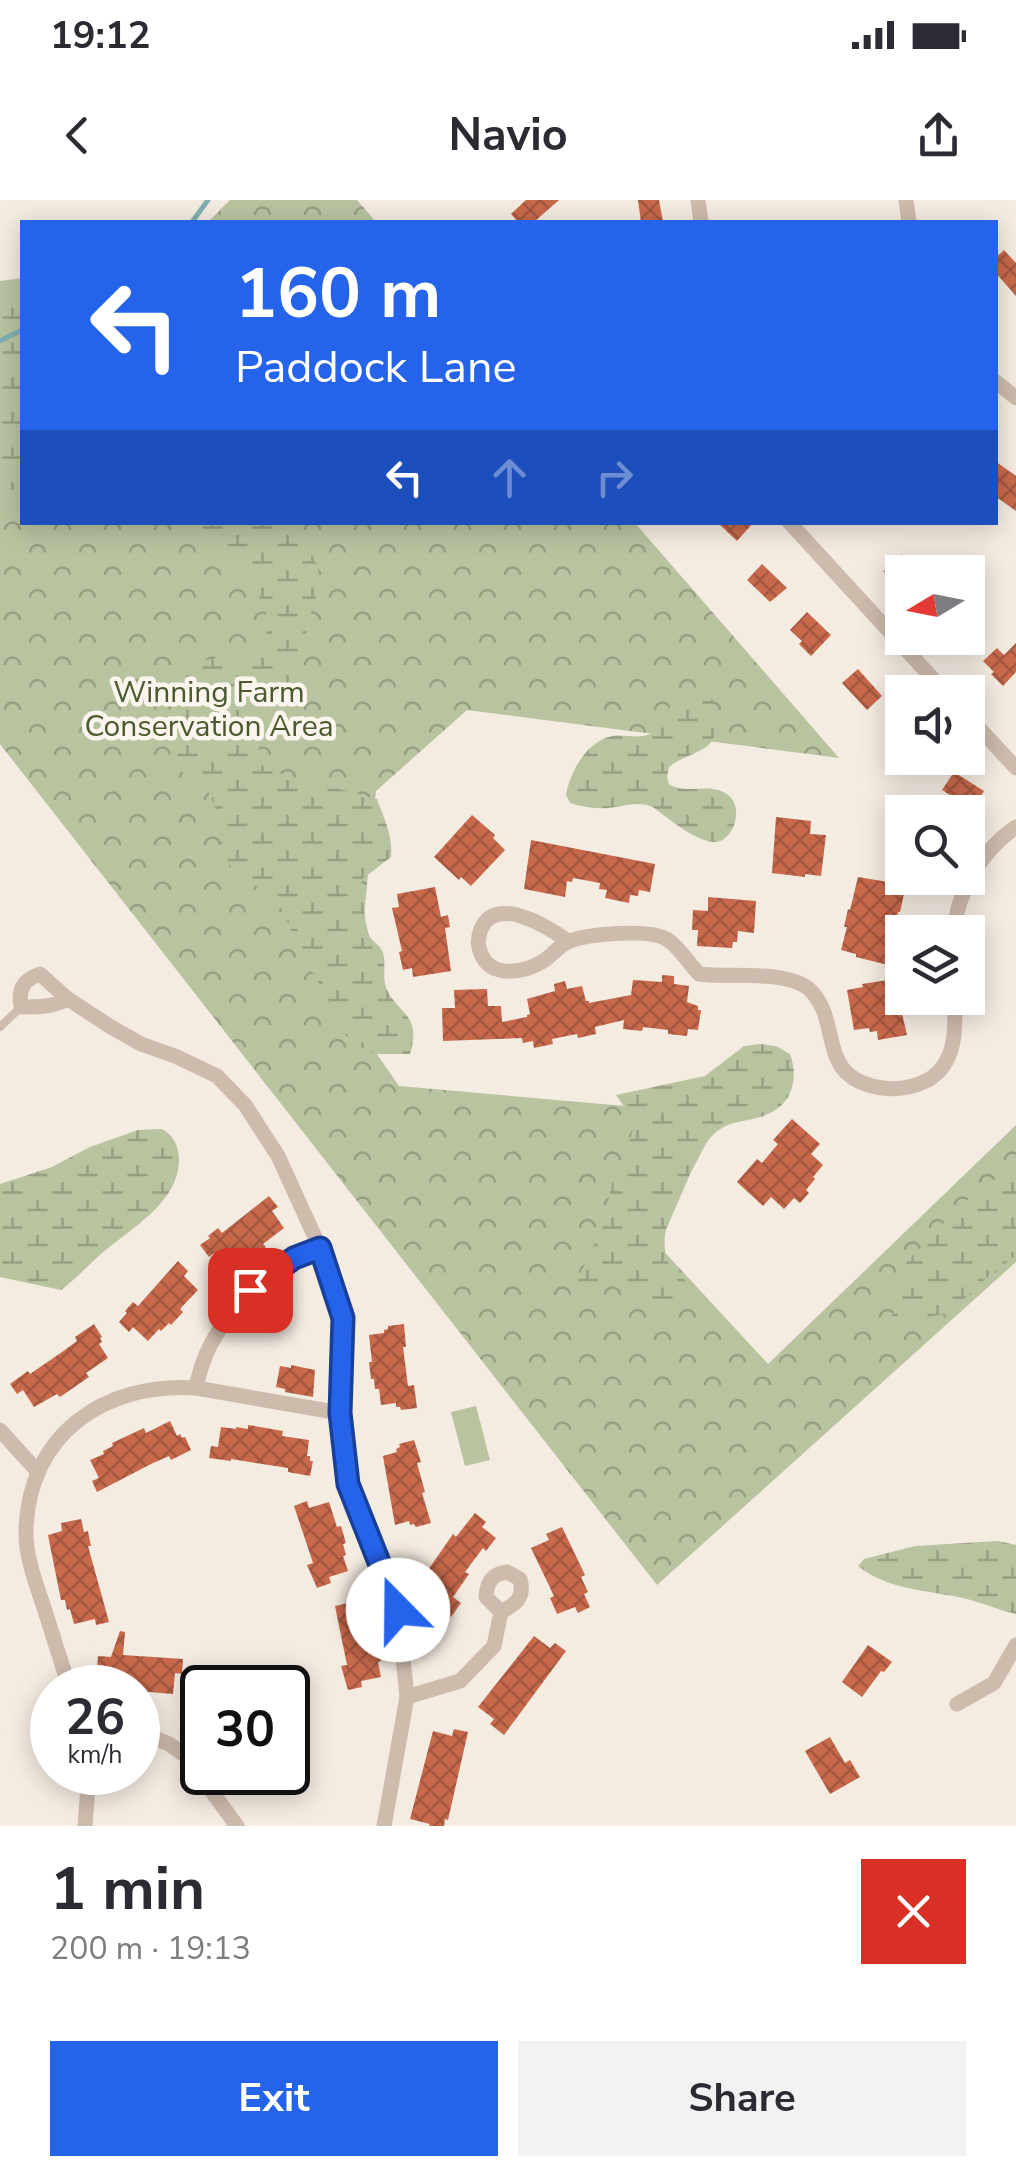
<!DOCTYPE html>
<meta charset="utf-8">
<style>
:root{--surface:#fff;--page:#f2f2f3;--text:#2b2b33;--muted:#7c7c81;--accent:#2563eb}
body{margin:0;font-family:"Nunito Sans",sans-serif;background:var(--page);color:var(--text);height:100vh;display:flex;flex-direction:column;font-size:38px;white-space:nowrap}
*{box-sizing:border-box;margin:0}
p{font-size:32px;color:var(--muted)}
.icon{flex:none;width:55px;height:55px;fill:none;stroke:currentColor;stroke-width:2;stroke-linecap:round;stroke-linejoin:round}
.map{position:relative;height:1626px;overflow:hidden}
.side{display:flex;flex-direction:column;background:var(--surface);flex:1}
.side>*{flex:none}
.banner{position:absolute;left:20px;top:20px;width:978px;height:305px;border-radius:0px;box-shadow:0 5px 25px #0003;background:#2563eb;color:#fff;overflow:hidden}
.needle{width:65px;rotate:260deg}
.buttons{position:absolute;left:885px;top:355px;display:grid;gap:20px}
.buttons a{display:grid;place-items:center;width:100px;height:100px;border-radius:0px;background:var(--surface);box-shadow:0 5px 25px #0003;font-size:50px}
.speed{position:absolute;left:30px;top:1465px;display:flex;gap:20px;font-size:50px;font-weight:700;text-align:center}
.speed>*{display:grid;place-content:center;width:130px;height:130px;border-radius:50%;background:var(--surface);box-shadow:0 5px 25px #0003;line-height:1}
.speed small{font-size:25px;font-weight:400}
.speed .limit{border:5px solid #111;border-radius:15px;background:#fff;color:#111}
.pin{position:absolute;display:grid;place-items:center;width:85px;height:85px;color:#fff;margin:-42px;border-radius:20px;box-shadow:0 5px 15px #0006}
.me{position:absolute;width:110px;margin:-55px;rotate:338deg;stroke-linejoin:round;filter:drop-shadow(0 0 8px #0008)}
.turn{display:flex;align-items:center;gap:35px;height:210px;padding:0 50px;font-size:45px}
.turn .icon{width:130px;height:130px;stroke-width:2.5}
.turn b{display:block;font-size:70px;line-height:85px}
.lanes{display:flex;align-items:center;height:95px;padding:0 50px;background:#0003;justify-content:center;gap:50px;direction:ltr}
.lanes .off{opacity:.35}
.round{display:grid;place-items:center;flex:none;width:105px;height:105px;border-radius:0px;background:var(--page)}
.summary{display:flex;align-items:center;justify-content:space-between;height:170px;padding:0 50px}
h1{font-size:60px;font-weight:700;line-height:75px}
.cta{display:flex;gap:20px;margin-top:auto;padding:20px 50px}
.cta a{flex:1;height:115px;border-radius:0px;background:var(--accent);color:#fff;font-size:40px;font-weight:700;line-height:115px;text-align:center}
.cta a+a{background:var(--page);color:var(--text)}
.status{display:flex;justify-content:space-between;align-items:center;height:70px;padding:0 50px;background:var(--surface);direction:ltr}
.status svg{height:28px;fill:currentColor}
header{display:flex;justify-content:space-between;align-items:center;height:130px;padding:0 50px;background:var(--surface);font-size:45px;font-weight:700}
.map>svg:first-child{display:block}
</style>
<div class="status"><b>19:12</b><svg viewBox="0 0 49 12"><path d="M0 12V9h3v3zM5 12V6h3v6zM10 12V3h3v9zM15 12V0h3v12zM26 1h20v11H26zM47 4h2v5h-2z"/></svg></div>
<header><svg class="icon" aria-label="back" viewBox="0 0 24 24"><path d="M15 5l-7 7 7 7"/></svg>Navio<svg class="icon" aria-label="share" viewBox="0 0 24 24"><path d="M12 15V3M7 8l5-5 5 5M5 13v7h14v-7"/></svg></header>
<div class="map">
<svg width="1016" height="1626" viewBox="0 0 1016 1626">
<defs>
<pattern id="forest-crowns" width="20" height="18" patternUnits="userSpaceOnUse" patternTransform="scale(2.5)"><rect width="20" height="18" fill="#b8c4a0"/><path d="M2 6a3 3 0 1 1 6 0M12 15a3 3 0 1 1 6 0" fill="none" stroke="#97a083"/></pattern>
<pattern id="wetland-marsh" width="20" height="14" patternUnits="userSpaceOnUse" patternTransform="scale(2.5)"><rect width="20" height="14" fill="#b8c4a0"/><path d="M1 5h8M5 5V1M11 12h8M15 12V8" fill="none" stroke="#97a083"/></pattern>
<pattern id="building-cross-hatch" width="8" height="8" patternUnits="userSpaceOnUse" patternTransform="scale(2.5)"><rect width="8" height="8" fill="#c8694b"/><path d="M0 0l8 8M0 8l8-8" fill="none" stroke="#a4573f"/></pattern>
</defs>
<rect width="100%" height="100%" fill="#f4ebe1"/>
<g fill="url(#forest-crowns)">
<path d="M230,0H357L376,22H208Z"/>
<path d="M22,78V322L635,323L839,558L467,510L376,591L354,821L399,886L716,914L659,1046L768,1164L1016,925V1062L657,1385L0,544V81Z"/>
</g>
<g fill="url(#wetland-marsh)">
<path d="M22,86V289L0,291V94H5Z"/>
<path d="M185,323H276C299,339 325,357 318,389C316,402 310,414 307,427C303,447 302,470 292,487C283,503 267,516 261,533C257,541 259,554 260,564L271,571L377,599C384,619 393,635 391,657L361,680C363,695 364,721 369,735C372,742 381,745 383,753C386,763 383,775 385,784C394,814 423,811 410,854H376L349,842C341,826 334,810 326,795C317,779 306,765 299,749C291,733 287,714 276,701C263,685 238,682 229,664C217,642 222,614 208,592C198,577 176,575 171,556C166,541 168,519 172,503C176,490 183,473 195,465C215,452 260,460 267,431C274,406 234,357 216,342C205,333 193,334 185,323Z"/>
<path d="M695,490L709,493C719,508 722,535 706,547C694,555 680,558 669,567L667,577L669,584C687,596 710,581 728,595C745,608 733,643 714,642C698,641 678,626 666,617C659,612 655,607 647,605C633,602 622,607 608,608C595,609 583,607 570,603L566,595C570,572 587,540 613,536C626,534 640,540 652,533C672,520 664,495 695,490Z"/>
<path d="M760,844L776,846L790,854C798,876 794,902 770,913C751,923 729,918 713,935C706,941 702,952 697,961C682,989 655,1029 668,1062C671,1071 682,1077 689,1084L690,1099C682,1100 673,1107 665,1108C644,1112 636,1088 622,1080L595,1091L582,1090L577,1082L603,1024L612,984L626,952L633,929L630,915L616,895L705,876L744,846Z"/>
<path d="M162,929C174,936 179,946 179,961C178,1003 130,1029 101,1054C87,1066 76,1079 61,1090L0,1077V984L52,967L90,947L138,930Z"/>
<path d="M1016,968V1055L990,1075L949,1113L927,1117L897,1129L890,1128L888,1123L898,1104L897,1072C935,1035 967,990 1016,968Z"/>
<path d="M998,1341L1016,1345V1414C998,1410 981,1402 963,1398C927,1390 888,1390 858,1366L864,1359L915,1346Z"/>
</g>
<path fill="#b8c4a0" d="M476,1206L490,1260L465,1266L451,1212Z"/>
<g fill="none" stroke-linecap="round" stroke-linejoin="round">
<g stroke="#7fb0b2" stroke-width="5">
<path d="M192,22L208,0"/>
<path d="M0,141L22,130"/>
</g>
</g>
<g fill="url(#building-cross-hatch)">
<path d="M526,0H559L534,22H518L511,14Z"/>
<path d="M638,0H659L663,22H641Z"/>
<path d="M1004,50L1016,63V96L995,72V58Z"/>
<path d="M995,261L1016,276V311L995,296Z"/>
<path d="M717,322H754L737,341Z"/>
<path d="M902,354V357L917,372H902V389L887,372H883Z"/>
<path d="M762,364L787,388L770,402L747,380Z"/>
<path d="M807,412L831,435L811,456L799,444L802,441L790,430Z"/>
<path d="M1016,443V472L1003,486L991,474L994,472L983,461L997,448L1004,455Z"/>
<path d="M858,469L882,496L867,510L842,483Z"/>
<path d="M954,572L984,591L972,609L942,590Z"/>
<path d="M472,615L495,635L493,638L505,650L471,686L461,677L459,680L434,657Z"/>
<path d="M776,617L811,621L810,634L826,635L821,676L805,674V677L772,673Z"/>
<path d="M531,640L655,664L650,692L639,690L638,696L630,695L629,703L605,698L607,690L599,689L600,683L573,678L572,682L567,681L565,697L524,689Z"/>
<path d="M858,677L906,685L900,712H898L888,765L856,757V754L841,750L847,727H844L848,709L850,710Z"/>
<path d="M435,687L441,717L448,715L450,727L445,728L451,771L413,777L412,768L403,770L399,752L402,751L392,708L399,707L397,694Z"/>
<path d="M708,697L756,701L754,733L738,731L737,742H733L732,748L697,746L698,730H692L693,710L708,711Z"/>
<path d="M662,775L674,776V784L689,786L687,802L698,806V810H701L698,830L688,829L687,836L668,834V830L643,827L642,831L623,829L624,820L595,827L596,834L578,838L577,834L552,839L553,844L534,848L533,841L523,843L522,838L443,841L442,808H455L454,790L487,789L488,806H501L502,822L527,817V815L530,814L527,799L555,791L554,784L565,781L567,789L582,786L586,801H589V803L631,795L633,780L662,782Z"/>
<path d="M894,779L907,835L878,840L877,831L870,832L869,828L854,830L847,790L863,787L862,784Z"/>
<path d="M792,919L820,944L811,954L823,965L813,977L815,979L806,990L809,993L800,1003L794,998L784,1009L771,997L763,1006L737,982L757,959L762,963L778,944L773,940Z"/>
<path d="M269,996L278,1007L272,1011L284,1028L263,1044L266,1047L252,1058L250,1055L240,1062L239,1060L226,1069L214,1053L209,1057L200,1045L210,1038L208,1036L218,1028L222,1033Z"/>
<path d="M178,1061L188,1071L184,1076L198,1090L180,1109L183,1112L171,1125L169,1123L161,1131L159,1129L148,1141L133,1127L129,1132L119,1122L127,1113L125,1111L133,1102L138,1106Z"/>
<path d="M94,1124L102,1137L100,1138L102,1142L99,1144L108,1158L86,1173L89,1177L60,1197L57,1194L34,1207L23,1190L17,1194L10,1184L28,1171L30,1174L62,1152L77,1141L75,1137Z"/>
<path d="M404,1124L406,1147H403L408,1186L414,1185L417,1208L401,1210L400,1207H396V1203L381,1205L379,1189H375L374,1179H371L369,1162H372L369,1135L384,1133V1130L388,1129V1126Z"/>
<path d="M291,1165L315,1170L313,1197L285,1192V1189L276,1187L280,1166L291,1168Z"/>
<path d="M170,1221L177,1236L180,1234L182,1238L185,1237L191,1250L171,1260L169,1256L151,1264L97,1292L92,1281L99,1278L90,1260L104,1254L103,1251L113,1246L112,1243L144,1228L146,1233Z"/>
<path d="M248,1225L283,1231L282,1236L309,1240L307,1256H310V1261H313L310,1276L288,1272V1268L231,1259V1261L209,1258L211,1246L218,1247L221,1227L236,1229V1227L248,1229Z"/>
<path d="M414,1240L421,1262L417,1263L425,1292L422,1293L431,1323L416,1327L414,1324L410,1325L409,1321L395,1325L383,1256L397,1252L396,1249L400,1247L399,1244Z"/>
<path d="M307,1301L309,1308L329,1302L337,1327L341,1326L346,1343L343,1344L346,1355L343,1356L348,1371L329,1377L331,1383L317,1388L307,1365L313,1363L294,1306Z"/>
<path d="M475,1313L486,1322L482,1327L496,1338L486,1351L483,1348L465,1372L469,1374L453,1397L461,1403L451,1417L434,1405L430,1411L420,1403L434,1384L425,1378L430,1372L428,1370L453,1334L456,1337Z"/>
<path d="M81,1319L84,1332L88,1331L91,1346H88L109,1422L96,1425L95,1419L74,1424L70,1409L67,1410L65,1400H61L48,1335L62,1331L61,1323Z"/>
<path d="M562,1327L585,1375L581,1377L588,1392L584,1394L590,1407L578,1413L575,1407L557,1414L550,1398L554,1396L531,1348L549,1340L546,1334Z"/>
<path d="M348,1403L350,1410L369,1406L374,1433L378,1432L382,1449L378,1450L381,1461L378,1462L381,1477L361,1481L362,1487L348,1490L341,1466L347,1465L335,1406Z"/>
<path d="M120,1431L125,1432L123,1455L183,1459L182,1474L175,1473L173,1494L138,1491V1488H104L105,1470L97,1469L98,1456L111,1457Z"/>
<path d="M534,1436L550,1448L555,1443L566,1451L504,1535L490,1524L494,1519L478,1507Z"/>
<path d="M868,1445L892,1462L884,1472L881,1471L862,1497L842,1482Z"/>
<path d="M454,1529L468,1532L448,1620L445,1619L444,1626H429L430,1624L410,1619L433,1531L452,1536Z"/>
<path d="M830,1537L845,1563L850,1560L860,1577L830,1594L805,1551Z"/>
</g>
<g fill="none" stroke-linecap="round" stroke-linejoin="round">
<path stroke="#cdbbac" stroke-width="8" d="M0,827L21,807"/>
<g stroke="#cdbbac" stroke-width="15">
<path d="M698,0L701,22"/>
<path d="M906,0L909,22"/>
<path d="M995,181L1016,198"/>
<path d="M789,322L945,492"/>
<path d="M968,516L1016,568"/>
<path d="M954,732C957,692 982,650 1016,627"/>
<path d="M568,741C548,727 496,694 481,729C478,737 477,743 480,751C489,780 525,773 545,760C553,754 561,744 570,741C589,734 651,728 668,740C680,748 689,764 699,774C728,778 790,769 811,791C843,824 815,879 883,888C898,890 914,887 928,880C957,863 956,827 954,798"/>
<path d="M68,799C53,807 38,807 21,807C18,789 23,780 40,774L68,799L111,827L141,844L175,856L217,876L245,905L278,956L320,1048L343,1118L340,1213L348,1284L398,1410L407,1497L384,1626"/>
<path d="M196,1188C208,1123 261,1072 320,1048"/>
<path d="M0,1230L38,1272"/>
<path d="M70,1488C61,1463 54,1439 46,1414C38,1388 26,1361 26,1333C27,1235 104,1182 196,1188L340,1213"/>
<path d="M407,1497L460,1481L494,1446L501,1412L486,1397C487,1382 492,1374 507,1372L520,1379C525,1398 516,1404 501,1412"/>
<path d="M957,1504L994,1483L1016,1445"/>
<path d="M138,1531L169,1544L186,1556L237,1626"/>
<path d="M85,1626L89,1572"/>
</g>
</g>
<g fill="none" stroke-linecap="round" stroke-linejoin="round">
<g stroke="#184099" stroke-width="25">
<path id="route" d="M250,1090L294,1058L320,1048L343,1118L340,1213L348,1284L398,1410"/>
</g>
<use href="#route" stroke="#2563eb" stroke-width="18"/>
</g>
<g text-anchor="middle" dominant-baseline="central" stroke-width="9" stroke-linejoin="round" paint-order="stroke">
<g font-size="30" fill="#4a5a2e" stroke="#fbf5ee">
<text x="209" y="492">Winning Farm<tspan x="209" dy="34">Conservation Area</tspan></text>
</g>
</g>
</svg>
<div class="buttons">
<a><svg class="needle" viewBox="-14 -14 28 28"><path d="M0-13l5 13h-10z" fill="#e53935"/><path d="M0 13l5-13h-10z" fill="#7c7c81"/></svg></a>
<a><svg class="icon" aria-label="sound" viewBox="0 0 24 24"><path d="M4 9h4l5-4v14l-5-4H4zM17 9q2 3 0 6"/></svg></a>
<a><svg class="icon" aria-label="search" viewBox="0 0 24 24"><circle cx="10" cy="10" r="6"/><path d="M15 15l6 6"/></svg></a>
<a><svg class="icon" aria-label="layers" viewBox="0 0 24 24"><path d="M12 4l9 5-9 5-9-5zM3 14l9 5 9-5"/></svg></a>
</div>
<div class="speed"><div>26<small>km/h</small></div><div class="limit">30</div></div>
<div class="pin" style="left:250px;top:1090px;background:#d93025"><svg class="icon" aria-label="arrive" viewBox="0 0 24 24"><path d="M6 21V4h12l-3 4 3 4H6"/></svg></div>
<svg class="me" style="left:398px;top:1410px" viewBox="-20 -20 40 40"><circle r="19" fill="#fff"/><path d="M0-13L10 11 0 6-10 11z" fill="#2563eb"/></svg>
<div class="banner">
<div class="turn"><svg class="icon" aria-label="left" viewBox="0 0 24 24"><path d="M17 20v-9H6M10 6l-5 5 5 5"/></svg><div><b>160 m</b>Paddock Lane</div></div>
<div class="lanes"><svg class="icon" aria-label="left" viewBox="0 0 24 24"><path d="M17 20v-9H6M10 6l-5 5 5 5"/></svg><svg class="icon off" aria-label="ahead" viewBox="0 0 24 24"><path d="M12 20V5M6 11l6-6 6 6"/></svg><svg class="icon off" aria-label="right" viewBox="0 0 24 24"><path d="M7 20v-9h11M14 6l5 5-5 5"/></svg></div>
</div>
</div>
<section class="side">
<div class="summary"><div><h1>1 min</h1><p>200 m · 19:13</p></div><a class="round" style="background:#d93025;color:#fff"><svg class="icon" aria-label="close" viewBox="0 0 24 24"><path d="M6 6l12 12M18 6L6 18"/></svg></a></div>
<div class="cta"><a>Exit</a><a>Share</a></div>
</section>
